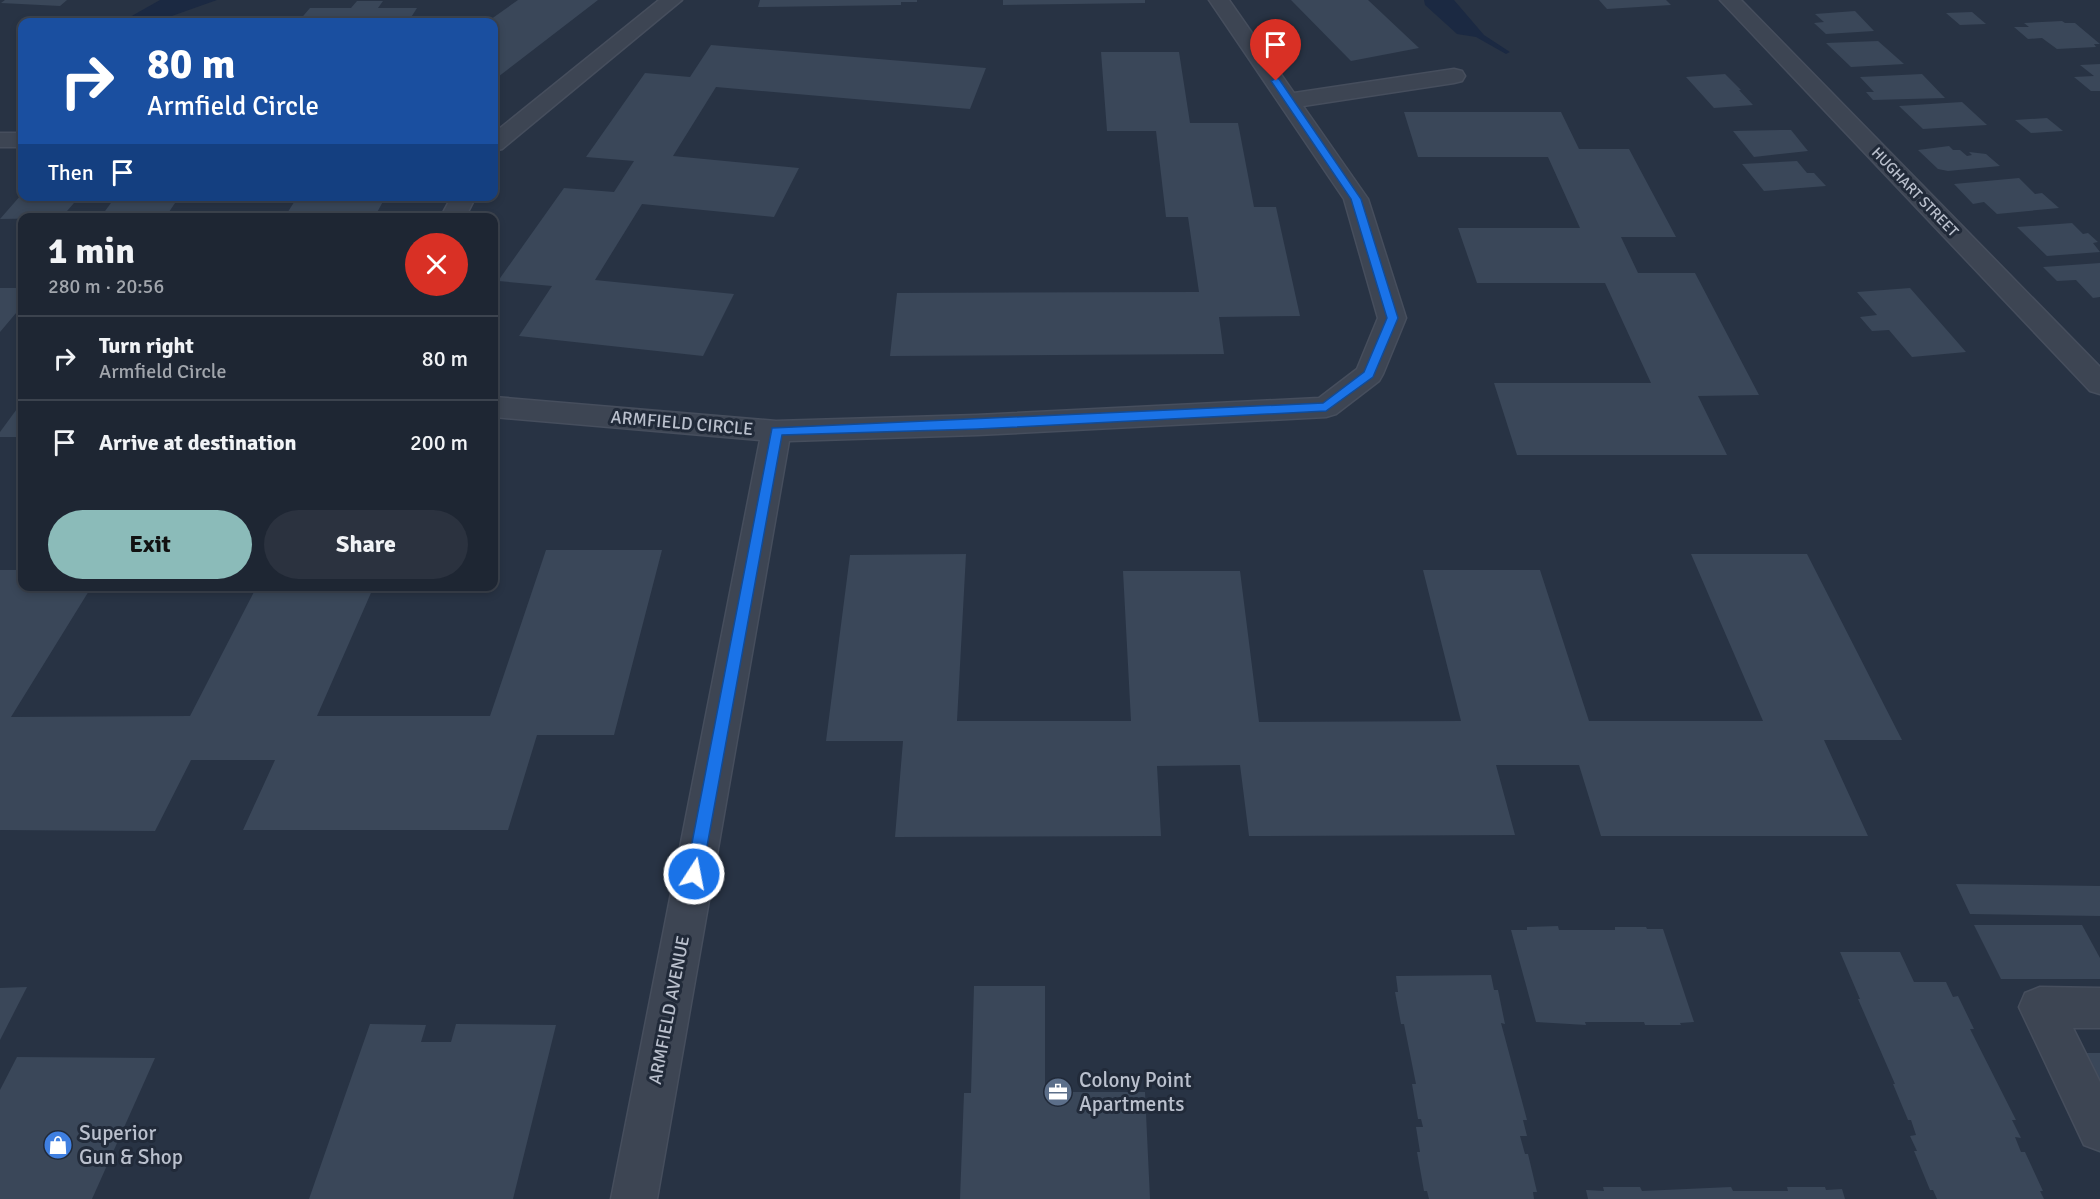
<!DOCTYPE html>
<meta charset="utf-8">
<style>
:root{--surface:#1e2633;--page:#2b323f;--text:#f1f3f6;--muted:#a1a5ac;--line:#3c434e;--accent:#8bbbb9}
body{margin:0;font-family:Signika,sans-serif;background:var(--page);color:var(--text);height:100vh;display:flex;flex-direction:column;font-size:22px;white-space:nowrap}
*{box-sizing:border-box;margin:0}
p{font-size:20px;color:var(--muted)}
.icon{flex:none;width:33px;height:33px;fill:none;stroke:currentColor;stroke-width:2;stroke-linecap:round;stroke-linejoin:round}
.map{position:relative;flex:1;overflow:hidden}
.sheet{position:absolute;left:18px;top:213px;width:480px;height:378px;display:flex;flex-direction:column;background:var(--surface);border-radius:12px;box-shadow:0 3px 9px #0003,0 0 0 2px var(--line)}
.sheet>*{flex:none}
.top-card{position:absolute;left:18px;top:18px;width:480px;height:183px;border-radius:12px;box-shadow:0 3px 9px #0003,0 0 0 2px var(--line);background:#1a4fa0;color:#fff;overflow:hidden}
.pin{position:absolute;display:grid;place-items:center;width:51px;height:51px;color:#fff;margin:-62px -26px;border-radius:50% 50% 50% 0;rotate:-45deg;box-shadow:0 0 6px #0007}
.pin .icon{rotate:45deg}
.me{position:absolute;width:66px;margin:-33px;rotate:11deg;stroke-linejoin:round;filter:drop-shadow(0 0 4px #0008)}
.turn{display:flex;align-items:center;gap:21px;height:126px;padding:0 30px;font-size:27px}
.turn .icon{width:78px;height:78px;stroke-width:2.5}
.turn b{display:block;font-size:42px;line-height:51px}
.then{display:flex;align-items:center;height:57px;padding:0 30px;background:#0003;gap:12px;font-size:22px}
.round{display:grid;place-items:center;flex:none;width:63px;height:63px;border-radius:32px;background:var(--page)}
.overview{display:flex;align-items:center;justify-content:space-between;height:102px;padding:0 30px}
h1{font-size:36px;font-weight:700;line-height:45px}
.button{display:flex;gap:12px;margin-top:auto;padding:12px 30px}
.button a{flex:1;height:69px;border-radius:36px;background:var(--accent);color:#111;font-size:24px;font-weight:700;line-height:69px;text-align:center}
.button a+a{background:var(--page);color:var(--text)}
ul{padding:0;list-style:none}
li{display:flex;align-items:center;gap:18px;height:84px;padding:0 30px;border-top:2px solid var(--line)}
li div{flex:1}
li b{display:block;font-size:22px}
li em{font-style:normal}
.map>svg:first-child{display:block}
</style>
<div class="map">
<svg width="2100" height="1199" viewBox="0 0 2100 1199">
<rect width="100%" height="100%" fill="#283344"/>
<g fill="#1b2942">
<path d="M160,0H217L155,22H121Z"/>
<path d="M1424,0H1454L1484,35L1510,52L1506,54L1476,37L1457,34L1425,5Z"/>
</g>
<g fill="#3a4759">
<path d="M5,0H67L60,6L1,3Z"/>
<path d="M518,0H598L494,80V22H487Z"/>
<path d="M760,0H917V2H901V5L758,7Z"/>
<path d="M1003,0H1145V3L1003,5Z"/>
<path d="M1291,0H1368L1419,48L1351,61Z"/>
<path d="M1599,0H1666L1671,5L1607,9Z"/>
<path d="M357,1H383L378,8H417L408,22H298L310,8H351Z"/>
<path d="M1855,11L1874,31L1826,34L1814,23L1824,22L1815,14Z"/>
<path d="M1972,12L1986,24L1960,25L1946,13Z"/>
<path d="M2062,21L2065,23H2075L2100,44H2094L2096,47L2057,49L2042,38L2028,39L2014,27H2029L2024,23Z"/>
<path d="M1878,41L1904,64L1851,67L1826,43Z"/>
<path d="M711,45L986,68L970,109L716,87L673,156L799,168L774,217L642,204L595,280L734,294L703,356L519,336L552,286L498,281L564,188L614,192L634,161L586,157L645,73L690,77Z"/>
<path d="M1101,52H1179L1190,123H1238L1254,207H1276L1300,316L1219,317L1224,354L890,356L897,293L1199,292L1188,217H1166L1156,131H1107Z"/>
<path d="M2100,64V91H2091L2074,77L2094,76L2080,65Z"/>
<path d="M1725,74L1741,90H1739L1753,105L1714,108L1686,77Z"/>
<path d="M1922,74L1945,98L1873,100L1866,92H1874L1860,77Z"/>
<path d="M1962,102L1987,125L1923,129L1899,106Z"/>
<path d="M1404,112H1561L1579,149H1629L1676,237H1621L1638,273H1695L1759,395L1698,396L1727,455H1517L1494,383H1651L1605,283H1477L1458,228H1580L1548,157H1418Z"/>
<path d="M2047,118L2063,131L2031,133L2015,120Z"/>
<path d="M1781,130H1791L1808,151L1754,157L1733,131Z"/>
<path d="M1949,146L1953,150H1960L1967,156L1972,155L1969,152L1986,154L2000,166L1948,171L1938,169L1918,150Z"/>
<path d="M1797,161L1807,173H1814L1826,186L1764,191L1742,164Z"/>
<path d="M2019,178L2035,194L2042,193L2059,208L1997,214L1984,202L1973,204L1954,184Z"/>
<path d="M21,195L22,196H80L61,218L0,219Z"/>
<path d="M116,196L155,197H179L165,218H100Z"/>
<path d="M298,196H386L374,218H284Z"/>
<path d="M2072,223L2083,234L2088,233L2098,242L2093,243L2100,252L2047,256L2017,227Z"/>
<path d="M2100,263V297L2093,298L2076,280L2057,281L2043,267Z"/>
<path d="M0,288H22L20,304L22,306L0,332Z"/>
<path d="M1910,288L1966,352L1912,357L1889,330L1872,331L1860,317L1877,315L1857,292Z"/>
<path d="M22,402V437H0V432Z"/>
<path d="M546,550H662L614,735H537L508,830H243L275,760H191L155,831L0,830V570H22V586H92L11,717L190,716L257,586H374L317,716H490Z"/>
<path d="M966,554L957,721H1131L1123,571H1240L1259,722L1461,721L1423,570H1540L1589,721H1763L1691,554H1807L1902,740H1824L1868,836H1601L1579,765H1496L1515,835L1249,836L1240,765L1157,766L1161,836L895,837L903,741H826L850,555Z"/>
<path d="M1956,884L2100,886V916L1970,914Z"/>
<path d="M1974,925H2082L2100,958V979H2001Z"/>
<path d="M1558,926L1559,930H1615V927H1646L1647,929H1663L1694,1022L1680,1023L1681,1025H1645L1644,1022H1585L1586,1025L1536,1022L1511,930H1527V927Z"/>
<path d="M1840,952H1900L1914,982H1946L1953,997L1958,996L1974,1029H1970L2016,1120H2012L2021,1138L2015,1137L2021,1152H2025L2043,1191H2040L2044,1199H1937L1933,1190H1930L1914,1151H1917L1910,1136L1916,1135L1911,1120H1908L1893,1084H1895L1858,999H1860Z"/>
<path d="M1491,975L1494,990H1498L1505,1024L1501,1023L1527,1120H1523L1527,1136H1520L1525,1154H1528L1537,1192H1533L1534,1199H1429L1427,1191H1424L1417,1152H1420L1416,1127H1423L1421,1119H1418L1412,1084H1416L1404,1024H1401L1395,992H1398L1396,976Z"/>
<path d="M974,986H1045V1092H1145L1150,1199H960L964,1093H971Z"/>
<path d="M27,987L0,1040V988Z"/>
<path d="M370,1024L426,1025L421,1042H451L456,1024L556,1025L513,1199H309Z"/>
<path d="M2078,1053H2100V1097Z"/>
<path d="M17,1057L155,1058L92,1199H0V1090Z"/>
<path d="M1603,1187H1640L1642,1191L1731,1187L1733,1191H1788L1787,1187H1825L1826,1190L1842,1189L1845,1199H1588L1586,1190L1604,1191Z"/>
</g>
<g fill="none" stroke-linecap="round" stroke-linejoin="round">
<g stroke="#464e5d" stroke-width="3">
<g id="minor">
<path d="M659,0H682L502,149L494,151V133Z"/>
<path d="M1209,0H1229L1294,93L1454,69L1462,71L1465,76L1462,81L1454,83L1303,106L1368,199L1406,318L1383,374L1379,381L1336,414L1326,417L977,435L789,441L657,1199H611L760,440L494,417V397L776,421L977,415L1319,398L1357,369L1378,318L1344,199Z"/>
<path d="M1720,0H1741L2100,367V394L2090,391Z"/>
<rect x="0" y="133" width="22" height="14"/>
<path d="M452,196H476L465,218H440Z"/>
<path d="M2040,987L2100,988V1028H2073L2100,1082V1151L2084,1145L2019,1007L2025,993Z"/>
</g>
</g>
<use href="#minor" fill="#3d4553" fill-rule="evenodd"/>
</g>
<path fill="#1a73e8" stroke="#114b97" stroke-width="1.5" d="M1276,78L1279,79L1361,199L1398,318L1373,377L1326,411L977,429L782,435L702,874L700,879L694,881L688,879L686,874L772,428L1323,403L1364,372L1387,318L1351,199L1271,81Z"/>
<defs>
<g id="office-disc" transform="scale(1.5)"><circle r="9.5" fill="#5c6f8a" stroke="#212a39"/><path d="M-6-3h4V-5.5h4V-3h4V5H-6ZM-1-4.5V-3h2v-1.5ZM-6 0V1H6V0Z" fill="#fff"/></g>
<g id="shop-disc" transform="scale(1.5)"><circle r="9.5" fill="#3f7fe0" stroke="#212a39"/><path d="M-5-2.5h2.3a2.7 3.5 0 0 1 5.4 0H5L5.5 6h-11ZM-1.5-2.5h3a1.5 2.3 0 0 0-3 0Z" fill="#fff"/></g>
</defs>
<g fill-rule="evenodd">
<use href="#office-disc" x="1058" y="1092"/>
<use href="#shop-disc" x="58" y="1145"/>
</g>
<g text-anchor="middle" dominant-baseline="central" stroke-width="6" stroke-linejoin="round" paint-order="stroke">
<g font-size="15" fill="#bac0cd" stroke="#212a39">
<text transform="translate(1915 192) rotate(46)">HUGHART STREET</text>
</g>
<g font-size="18" fill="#bac0cd" stroke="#212a39">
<text transform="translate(682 423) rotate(5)">ARMFIELD CIRCLE</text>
<text transform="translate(669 1010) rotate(-79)">ARMFIELD AVENUE</text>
</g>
<g font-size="21" fill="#bac0cd" stroke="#212a39" text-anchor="start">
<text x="1079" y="1080">Colony Point<tspan x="1079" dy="24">Apartments</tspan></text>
<text x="79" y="1133">Superior<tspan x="79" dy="24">Gun &amp; Shop</tspan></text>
</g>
</g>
</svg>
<div class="pin" style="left:1276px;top:81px;background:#d93025"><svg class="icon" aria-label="arrive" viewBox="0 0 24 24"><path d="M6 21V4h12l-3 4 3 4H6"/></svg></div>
<svg class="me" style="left:694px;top:874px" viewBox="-20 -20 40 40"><circle r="17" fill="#1a73e8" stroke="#fff" stroke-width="3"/><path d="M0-11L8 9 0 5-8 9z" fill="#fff"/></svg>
<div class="top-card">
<div class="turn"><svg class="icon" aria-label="right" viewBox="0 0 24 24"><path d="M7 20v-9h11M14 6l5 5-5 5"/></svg><div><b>80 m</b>Armfield Circle</div></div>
<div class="then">Then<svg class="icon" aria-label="arrive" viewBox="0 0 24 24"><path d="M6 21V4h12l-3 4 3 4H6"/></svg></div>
</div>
<section class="sheet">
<div class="overview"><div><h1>1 min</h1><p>280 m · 20:56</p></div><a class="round" style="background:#d93025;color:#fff"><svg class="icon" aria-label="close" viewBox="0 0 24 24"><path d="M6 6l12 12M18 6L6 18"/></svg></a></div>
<ul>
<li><svg class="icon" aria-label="right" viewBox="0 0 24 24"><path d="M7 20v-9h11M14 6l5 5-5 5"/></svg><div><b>Turn right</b><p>Armfield Circle</p></div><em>80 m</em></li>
<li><svg class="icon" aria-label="arrive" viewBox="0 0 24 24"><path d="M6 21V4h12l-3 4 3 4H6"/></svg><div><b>Arrive at destination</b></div><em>200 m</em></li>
</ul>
<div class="button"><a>Exit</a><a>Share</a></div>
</section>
</div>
